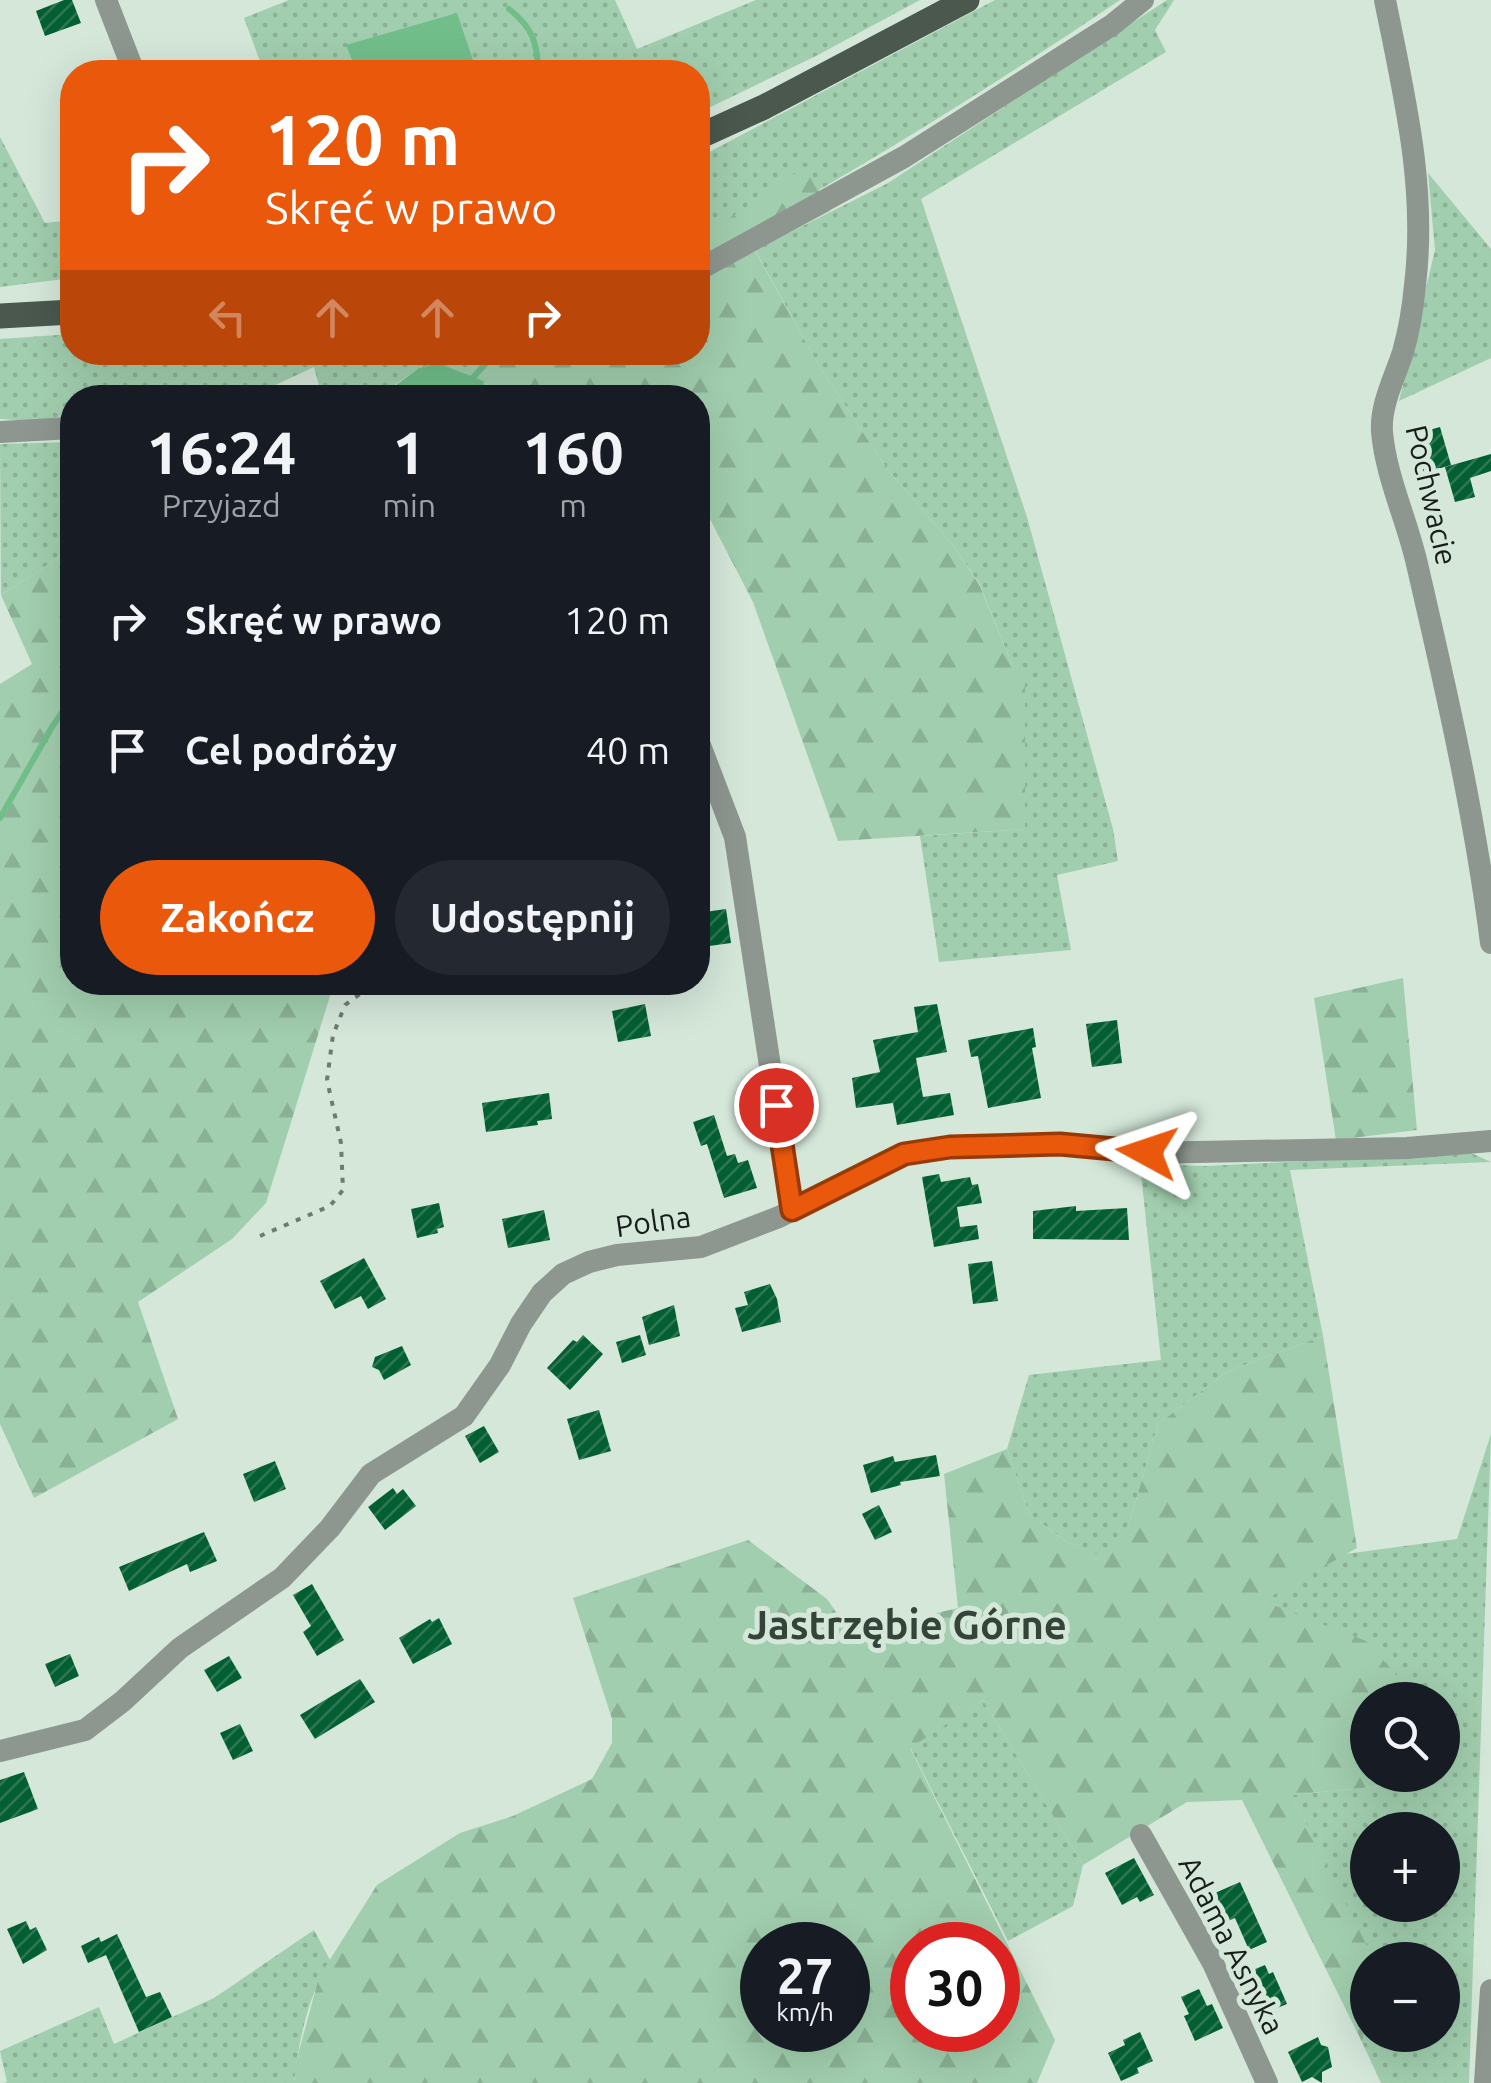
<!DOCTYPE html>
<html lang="pl">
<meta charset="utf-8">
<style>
:root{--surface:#171b24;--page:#242831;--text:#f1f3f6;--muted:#9ea1a6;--accent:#ea580c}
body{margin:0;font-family:Ubuntu,sans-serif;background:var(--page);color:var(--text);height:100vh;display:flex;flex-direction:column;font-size:38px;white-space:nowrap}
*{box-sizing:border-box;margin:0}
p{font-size:32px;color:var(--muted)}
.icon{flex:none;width:55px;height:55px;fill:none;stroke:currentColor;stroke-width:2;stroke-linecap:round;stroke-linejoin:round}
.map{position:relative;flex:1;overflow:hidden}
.side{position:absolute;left:60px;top:385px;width:650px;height:610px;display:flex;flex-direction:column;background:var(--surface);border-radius:40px;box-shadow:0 10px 40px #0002}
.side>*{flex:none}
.guide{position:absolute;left:60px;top:60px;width:650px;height:305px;border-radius:40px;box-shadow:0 10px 40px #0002;background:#ea580c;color:#fff;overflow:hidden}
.buttons{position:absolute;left:1350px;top:1682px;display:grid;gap:20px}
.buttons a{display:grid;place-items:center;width:110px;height:110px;border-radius:50%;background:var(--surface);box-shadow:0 10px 40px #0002;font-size:50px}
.speed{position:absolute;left:740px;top:1922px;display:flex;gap:20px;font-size:50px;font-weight:700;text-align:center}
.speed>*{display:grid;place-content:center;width:130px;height:130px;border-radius:50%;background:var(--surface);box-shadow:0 10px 40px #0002;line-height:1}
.speed small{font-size:25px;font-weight:400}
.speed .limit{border:15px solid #d22;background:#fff;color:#111}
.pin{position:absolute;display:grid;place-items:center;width:85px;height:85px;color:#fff;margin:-42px;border:5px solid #fff;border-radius:50%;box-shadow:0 2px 10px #0007}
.me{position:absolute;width:110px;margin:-55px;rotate:275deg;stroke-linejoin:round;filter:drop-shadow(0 0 8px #0008)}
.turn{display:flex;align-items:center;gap:35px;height:210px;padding:0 40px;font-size:45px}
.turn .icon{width:130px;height:130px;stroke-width:2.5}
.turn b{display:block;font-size:70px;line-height:85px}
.lanes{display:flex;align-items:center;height:95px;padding:0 40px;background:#0003;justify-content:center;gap:50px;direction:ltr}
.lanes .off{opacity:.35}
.eta{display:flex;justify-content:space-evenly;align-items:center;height:170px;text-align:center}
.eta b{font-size:60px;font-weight:600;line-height:70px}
.action{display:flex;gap:20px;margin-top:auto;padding:20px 40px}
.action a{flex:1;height:115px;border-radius:60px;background:var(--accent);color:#fff;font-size:40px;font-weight:600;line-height:115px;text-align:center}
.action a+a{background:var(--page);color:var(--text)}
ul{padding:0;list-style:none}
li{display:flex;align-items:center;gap:30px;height:130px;padding:0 40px}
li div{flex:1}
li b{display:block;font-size:38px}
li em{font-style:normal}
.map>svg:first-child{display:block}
</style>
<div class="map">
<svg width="1491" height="2083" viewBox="0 0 1491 2083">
<defs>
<pattern id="grass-dots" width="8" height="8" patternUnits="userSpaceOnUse" patternTransform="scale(2.5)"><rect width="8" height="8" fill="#a1ceae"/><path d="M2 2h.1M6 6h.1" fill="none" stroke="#8ab095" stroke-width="1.8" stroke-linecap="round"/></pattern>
<pattern id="forest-firs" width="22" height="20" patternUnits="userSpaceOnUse" patternTransform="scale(2.5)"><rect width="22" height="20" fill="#a1ceae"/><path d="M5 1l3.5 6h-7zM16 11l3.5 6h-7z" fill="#8ab095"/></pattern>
<pattern id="building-hatch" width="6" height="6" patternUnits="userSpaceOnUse" patternTransform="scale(2.5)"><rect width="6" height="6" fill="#025f32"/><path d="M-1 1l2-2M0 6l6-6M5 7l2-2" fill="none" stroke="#307654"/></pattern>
</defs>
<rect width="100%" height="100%" fill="#d4e7d9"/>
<g fill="url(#grass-dots)" fill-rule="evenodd">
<path d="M289,0H615L637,49L756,0H920L814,57L698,113V72H264L244,18Z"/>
<path d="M995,0H1120C984,92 843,180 698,257V158Z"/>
<path d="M1167,0H1174L1155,30L1166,52L921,199L1027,517L1113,829L1118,861L1057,875L1071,950L939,962L920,836L1025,829V668L1013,667L980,585L953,545L888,470L819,366L755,250L888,183Z"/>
<path d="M0,137L45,223L72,220V278L0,287Z"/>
<path d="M1428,173L1491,249V358L1399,401L1435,250Z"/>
<path d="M72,334V352L488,353L484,381L438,363L419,368L378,397H322L314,367L267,389L210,397L72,398V418L48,422L0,419V339Z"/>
<path d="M72,442V549L1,595L0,444Z"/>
<path d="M1471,1153L1491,1162L1290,1170L1323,1336L1228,1371L1158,1424L1129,1524L1105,1558L1068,1543L1029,1514L1007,1449L1029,1375L1161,1360L1140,1164L1206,1166Z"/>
<path d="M1491,1434L1469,2083H1381L1362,2042L1367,2020L1368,2035H1442V1960H1372L1292,1795L1440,1780L1439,1775H1442V1700H1409L1402,1681L1262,1600L1345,1554L1457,1539ZM1368,1830H1442V1905H1368Z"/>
<path d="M983,1700L1083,1865L1073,1906L1008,1941L910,1747Z"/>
<path d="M314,1930L330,1960C309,1993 298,2043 294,2083H3L7,2082L0,2051L99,2007L114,2044L214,1998Z"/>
</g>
<g fill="url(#forest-firs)" fill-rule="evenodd">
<path d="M806,166L830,211L755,251L819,366L888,470L953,545L980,586L1013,667H1025V829L838,841L753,602L698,496V398L481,397L488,353L698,352V231L731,217Z"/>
<path d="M72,549V982L334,983L266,1203L232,1239L138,1302L178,1419L34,1498L0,1424V684L32,664L1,595Z"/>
<path d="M1403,978L1417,1130L1336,1140L1314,998Z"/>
<path d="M1323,1336L1357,1548L1263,1601L1366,1641L1402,1681L1409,1700H1368V1775H1439L1440,1780L1292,1795L1371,1954L1372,1960H1368L1367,2020L1362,2042L1242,1800L1187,1802L1083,1865L983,1700L910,1748L1055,2040L1037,2083H294L296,2062L319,1977L377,1885L460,1833L513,1816L592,1779L612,1743V1719L573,1598L748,1540L827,1599L844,1624L881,1626L958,1608L944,1474L1007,1449L1029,1514L1068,1543L1105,1557L1129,1524L1158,1424L1228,1371ZM762,1945H848V2030H762ZM912,1945H998V2030H912Z"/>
</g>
<g fill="#71be8b">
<path d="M457,13L477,72H357L346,45Z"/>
<path d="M438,363L484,381L481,397H380L419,368Z"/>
</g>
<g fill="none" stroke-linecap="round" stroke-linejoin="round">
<g stroke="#71be8b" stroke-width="6">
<path d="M509,9C532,27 538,43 538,72"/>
<path d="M470,381L496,352"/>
<path d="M0,818L52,727L72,698"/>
</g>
</g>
<g fill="url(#building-hatch)">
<path d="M64,0H72L81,23L45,36L36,11Z"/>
<path d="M1440,427L1451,465L1424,473L1416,443L1424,441L1422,432Z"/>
<path d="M1491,454V471L1470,478L1475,497L1455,502L1445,467Z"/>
<path d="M726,909L731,943L702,947L698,913Z"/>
<path d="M645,1004L651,1036L618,1042L612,1011Z"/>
<path d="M937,1004L947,1052L916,1058L923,1097L950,1093L954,1115L897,1125L893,1103L856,1108L852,1078L880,1072L873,1040L918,1032L914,1007Z"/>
<path d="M1117,1020L1122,1063L1092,1067L1086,1024Z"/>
<path d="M1033,1028L1036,1047L1032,1048L1041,1098L988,1108L978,1056L971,1057L968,1040Z"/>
<path d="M549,1093L552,1119L537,1121L538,1125L486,1132L482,1103Z"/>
<path d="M714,1115L727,1156L735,1154L738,1163L748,1160L757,1188L724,1198L707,1144L701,1146L693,1122Z"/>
<path d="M939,1174L941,1182L970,1177L972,1185L978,1184L982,1203L957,1207L960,1227L977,1225L979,1239L934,1247L922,1177Z"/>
<path d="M439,1203L444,1227L437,1229L438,1233L417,1238L411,1209Z"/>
<path d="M1076,1206V1211L1127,1208L1129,1240L1033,1239V1211Z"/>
<path d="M544,1210L550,1240L508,1248L502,1219Z"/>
<path d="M364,1258L386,1299L368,1309L361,1296L335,1309L320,1281Z"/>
<path d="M992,1261L998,1301L973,1304L968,1264Z"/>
<path d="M770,1284L777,1299L781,1322L742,1332L735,1308L748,1305L744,1292Z"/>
<path d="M674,1305L680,1336L649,1345L642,1317Z"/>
<path d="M583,1335L603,1354L570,1390L547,1368L573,1340L577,1342Z"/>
<path d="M640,1335L646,1355L622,1363L616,1342Z"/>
<path d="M402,1346L411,1365L384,1380L379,1370L372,1367L375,1357Z"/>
<path d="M599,1410L611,1451L579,1460L567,1419Z"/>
<path d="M484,1426L499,1452L480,1463L465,1436Z"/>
<path d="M936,1455L940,1476L900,1482L901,1485L871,1493L863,1465L893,1456L895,1462Z"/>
<path d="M275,1461L286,1489L254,1502L243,1474Z"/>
<path d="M393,1488L397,1494L403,1489L416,1506L385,1530L368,1507Z"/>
<path d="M879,1505L892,1532L875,1540L862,1514Z"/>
<path d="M204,1532L217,1561L190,1572L187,1564L129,1591L119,1567Z"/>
<path d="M312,1584L344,1640L317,1656L303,1632L311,1626L293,1595Z"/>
<path d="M439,1618L452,1644L413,1664L399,1638L430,1619L432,1622Z"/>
<path d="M70,1654L79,1676L55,1687L45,1664Z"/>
<path d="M229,1656L242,1678L217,1692L204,1670Z"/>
<path d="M360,1679L375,1702L315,1739L300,1715Z"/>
<path d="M240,1724L253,1751L233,1760L220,1733Z"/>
<path d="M24,1772L38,1809L0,1823V1780Z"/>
<path d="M1134,1858L1154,1895L1140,1902L1137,1897L1122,1905L1105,1873Z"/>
<path d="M1240,1882L1267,1942L1249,1950L1235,1918L1228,1921L1215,1893Z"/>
<path d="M26,1921L30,1930L36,1927L47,1950L23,1964L7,1929Z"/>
<path d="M117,1934L146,1997L160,1992L172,2017L139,2032L106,1955L88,1963L81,1946L99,1937L101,1942Z"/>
<path d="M1265,1965L1269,1974L1273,1972L1287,2004L1263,2014L1248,1983L1252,1982L1248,1972Z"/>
<path d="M1199,1989L1207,2006L1212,2004L1223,2028L1195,2041L1184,2016L1189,2014L1181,1997Z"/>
<path d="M1140,2032L1153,2061L1137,2068L1139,2073L1121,2081L1108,2053L1125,2045L1123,2040Z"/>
<path d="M1318,2037L1321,2045L1328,2047L1332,2067L1322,2072V2083L1312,2077L1302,2082L1288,2052Z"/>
</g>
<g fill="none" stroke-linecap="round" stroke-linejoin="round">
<path stroke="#6f7b72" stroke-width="4" stroke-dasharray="5 8" stroke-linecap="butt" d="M260,1236L330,1206L343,1190L341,1143L327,1080L333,1035L345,1005L376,982"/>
<g stroke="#8e9690" stroke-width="22">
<path d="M106,0L134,72"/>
<path d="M1385,0C1404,95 1427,187 1415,285C1413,307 1409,331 1403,352C1395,377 1380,405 1382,432C1386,477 1407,520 1417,564C1446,689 1475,816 1491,943"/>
<path d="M698,270L904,157L1112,25L1143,0"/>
<path d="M273,398H280"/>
<path d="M0,432L72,428"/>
<path d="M698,740L735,837L792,1210"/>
<path d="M0,1751L85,1730L123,1701L180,1648L282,1578L330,1528L371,1474L464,1416L500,1365L521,1324L542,1293L563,1274L589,1262L617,1255L701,1247L779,1217L903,1154L949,1147L1060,1144L1147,1153L1407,1148L1491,1141"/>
<path d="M1141,1835L1213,1963L1267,2083"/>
<path d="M1485,2083L1491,1990"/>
</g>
<g stroke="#4a584e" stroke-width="25">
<path d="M698,137L764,107L967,0"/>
<path d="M0,316L72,312"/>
</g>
</g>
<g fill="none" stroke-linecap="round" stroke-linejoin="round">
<g stroke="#983908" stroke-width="25">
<path id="route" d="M776,1105L792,1210L904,1154L950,1147L1060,1144L1147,1152"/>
</g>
<use href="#route" stroke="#ea580c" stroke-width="18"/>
</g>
<g text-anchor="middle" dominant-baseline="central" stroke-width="10" stroke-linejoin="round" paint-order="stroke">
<g font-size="30" fill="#171d18" stroke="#d4e7d9">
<text transform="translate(1432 495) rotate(77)">Pochwacie</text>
<text transform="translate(653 1221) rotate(-8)">Polna</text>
<text transform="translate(1232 1945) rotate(63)">Adama Asnyka</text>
</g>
<g font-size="40" font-weight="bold" fill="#344439" stroke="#d4e7d9">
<text x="907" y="1624">Jastrzębie Górne</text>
</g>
</g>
</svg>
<div class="buttons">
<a><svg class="icon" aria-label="search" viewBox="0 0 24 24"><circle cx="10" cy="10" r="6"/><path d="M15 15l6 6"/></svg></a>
<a>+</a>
<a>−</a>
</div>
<div class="speed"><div>27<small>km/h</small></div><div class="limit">30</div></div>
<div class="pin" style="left:776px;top:1105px;background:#d93025"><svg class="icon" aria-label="arrive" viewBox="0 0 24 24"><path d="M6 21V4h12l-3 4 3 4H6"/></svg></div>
<svg class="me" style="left:1147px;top:1152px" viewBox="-20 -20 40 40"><path d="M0-17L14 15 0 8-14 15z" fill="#ea580c" stroke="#fff" stroke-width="4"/></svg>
<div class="guide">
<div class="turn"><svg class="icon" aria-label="right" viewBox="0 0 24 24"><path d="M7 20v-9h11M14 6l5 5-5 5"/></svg><div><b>120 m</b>Skręć w prawo</div></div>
<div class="lanes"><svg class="icon off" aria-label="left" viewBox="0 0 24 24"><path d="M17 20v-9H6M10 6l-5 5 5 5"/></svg><svg class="icon off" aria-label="ahead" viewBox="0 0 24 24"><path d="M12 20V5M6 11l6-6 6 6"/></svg><svg class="icon off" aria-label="ahead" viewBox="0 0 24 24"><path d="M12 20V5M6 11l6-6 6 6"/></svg><svg class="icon" aria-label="right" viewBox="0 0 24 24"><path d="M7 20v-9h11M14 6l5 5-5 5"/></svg></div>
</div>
<section class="side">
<div class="eta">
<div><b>16:24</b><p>Przyjazd</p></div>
<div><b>1</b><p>min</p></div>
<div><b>160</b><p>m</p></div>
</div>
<ul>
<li><svg class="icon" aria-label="right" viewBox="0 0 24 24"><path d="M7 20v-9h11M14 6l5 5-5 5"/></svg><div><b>Skręć w prawo</b></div><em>120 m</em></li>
<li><svg class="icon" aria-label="arrive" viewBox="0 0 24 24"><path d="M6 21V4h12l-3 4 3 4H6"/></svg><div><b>Cel podróży</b></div><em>40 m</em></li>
</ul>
<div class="action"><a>Zakończ</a><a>Udostępnij</a></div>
</section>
</div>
